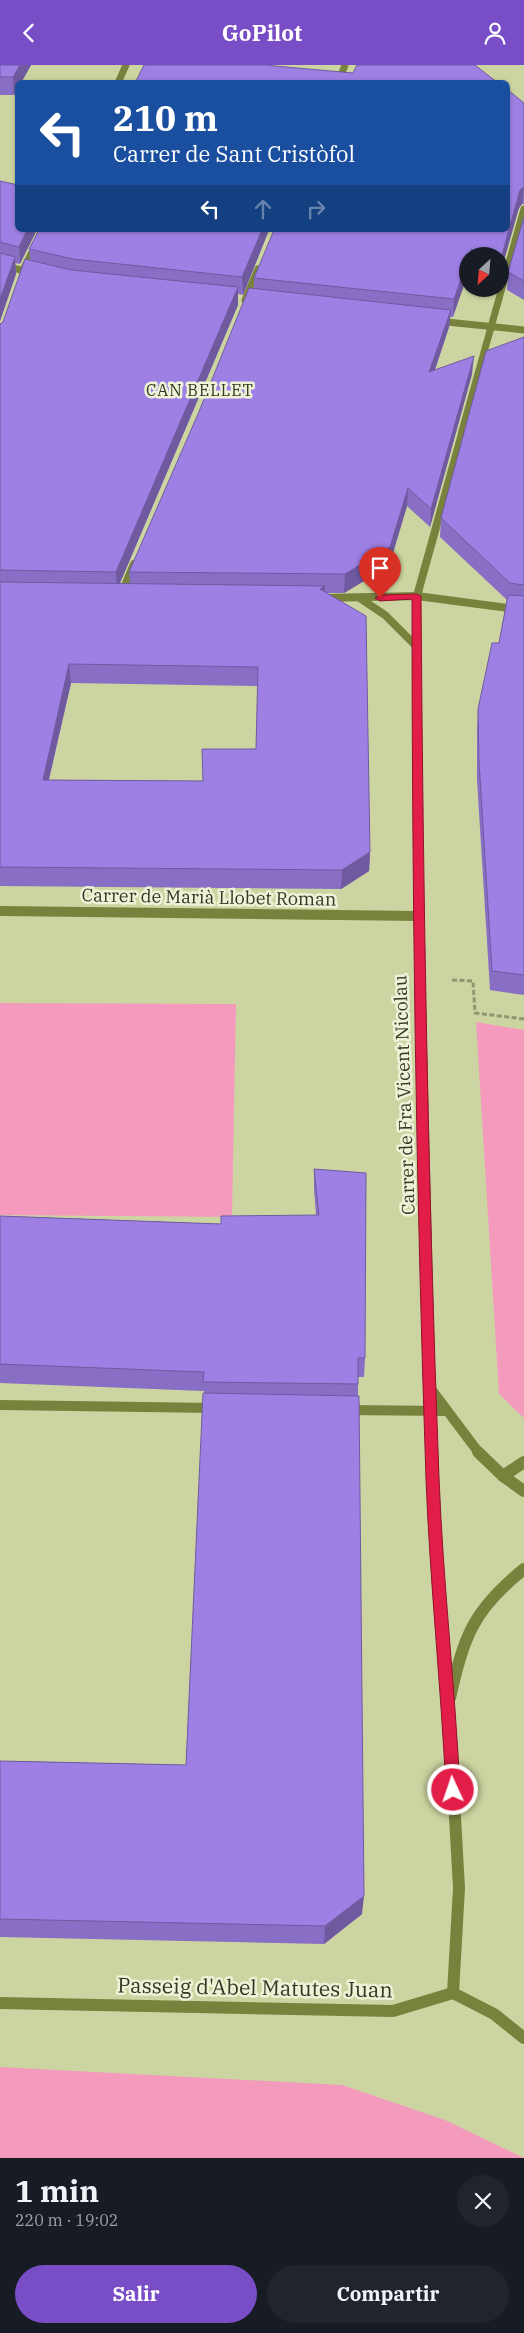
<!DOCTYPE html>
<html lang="es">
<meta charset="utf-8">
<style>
:root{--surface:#171b24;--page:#20242c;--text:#f1f3f6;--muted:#9ea1a6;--accent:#784dc6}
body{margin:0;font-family:"IBM Plex Serif",serif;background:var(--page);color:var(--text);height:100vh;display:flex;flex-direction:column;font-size:19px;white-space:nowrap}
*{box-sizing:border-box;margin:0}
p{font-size:16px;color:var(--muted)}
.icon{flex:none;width:28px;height:28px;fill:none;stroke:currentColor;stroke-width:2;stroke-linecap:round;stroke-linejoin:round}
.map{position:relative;height:2093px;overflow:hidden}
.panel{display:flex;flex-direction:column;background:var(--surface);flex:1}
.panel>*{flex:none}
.hud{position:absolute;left:15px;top:15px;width:495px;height:152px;border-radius:8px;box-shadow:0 1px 4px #0004;background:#1a4fa0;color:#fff;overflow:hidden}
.needle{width:32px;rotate:206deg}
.fabs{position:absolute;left:459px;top:182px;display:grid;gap:10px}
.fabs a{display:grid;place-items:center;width:50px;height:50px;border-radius:50%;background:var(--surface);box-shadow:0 1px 4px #0004;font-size:25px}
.pin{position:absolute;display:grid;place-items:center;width:42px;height:42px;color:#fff;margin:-51px -21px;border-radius:50% 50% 50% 0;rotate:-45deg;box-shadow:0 0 5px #0007}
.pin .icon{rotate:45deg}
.me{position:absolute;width:55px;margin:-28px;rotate:357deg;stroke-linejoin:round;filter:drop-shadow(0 0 4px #0008)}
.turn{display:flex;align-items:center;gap:18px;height:105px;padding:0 15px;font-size:22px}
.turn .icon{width:65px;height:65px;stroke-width:2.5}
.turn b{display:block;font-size:35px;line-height:42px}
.lanes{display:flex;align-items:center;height:48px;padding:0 15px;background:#0003;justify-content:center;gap:25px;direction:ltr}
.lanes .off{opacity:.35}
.round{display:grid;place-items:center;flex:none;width:52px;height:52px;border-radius:26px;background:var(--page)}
.overview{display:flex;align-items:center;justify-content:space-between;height:85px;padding:0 15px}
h1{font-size:30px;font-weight:800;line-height:38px}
.button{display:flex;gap:10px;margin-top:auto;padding:10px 15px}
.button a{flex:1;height:58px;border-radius:30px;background:var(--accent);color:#fff;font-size:20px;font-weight:800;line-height:58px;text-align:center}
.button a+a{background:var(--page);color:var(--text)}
header{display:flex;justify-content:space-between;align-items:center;height:65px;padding:0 15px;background:var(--accent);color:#fff;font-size:22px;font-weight:800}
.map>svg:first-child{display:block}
</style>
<header><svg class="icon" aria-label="back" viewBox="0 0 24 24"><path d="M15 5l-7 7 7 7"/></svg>GoPilot<svg class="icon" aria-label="person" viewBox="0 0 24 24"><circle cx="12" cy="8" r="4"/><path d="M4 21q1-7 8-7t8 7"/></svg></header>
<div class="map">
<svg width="524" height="2093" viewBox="0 0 524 2093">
<rect width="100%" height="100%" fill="#ccd5a1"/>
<g fill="#f49bbd">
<path d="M0,938L236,939L232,1152L0,1150Z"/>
<path d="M476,957L524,965V1353L499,1329Z"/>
<path d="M0,2002L342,2020L445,2055L524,2093H0Z"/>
</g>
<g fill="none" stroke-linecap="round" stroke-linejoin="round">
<path stroke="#90966f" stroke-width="3" stroke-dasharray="5 2.5" stroke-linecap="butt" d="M452,915L473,916L475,948L524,954"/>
<g stroke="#78823d" stroke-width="10">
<path d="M0,1340L214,1343"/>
<path d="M346,1345L447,1346"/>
</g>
<path stroke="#78823d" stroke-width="12" d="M503,1411L524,1397"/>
<g stroke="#78823d" stroke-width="7">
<path d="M118,18L126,0"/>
<path d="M338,18L345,0"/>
<path d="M0,200L33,208"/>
<path d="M22,207L43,165"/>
<path d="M245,235L258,204"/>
<path d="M437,256L524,265"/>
<path d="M462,366L524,144"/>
</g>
<g stroke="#78823d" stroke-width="8">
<path d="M121,530L134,499"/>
<path d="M323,533L417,531L524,545"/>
<path d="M361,534L385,550L416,581"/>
<path d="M418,822L417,531L463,365"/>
</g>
<g stroke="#78823d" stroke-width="10">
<path d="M418,821L432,1388"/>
<path d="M0,846L418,851"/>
<path d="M431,1324L479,1388"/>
</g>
<g stroke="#78823d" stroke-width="12">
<path d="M432,1387L438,1522L449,1646L459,1823L453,1928"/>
<path d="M478,1387L503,1411L524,1426"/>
<path d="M450,1633C464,1571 473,1545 524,1504"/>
<path d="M0,1938L393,1946L453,1928L494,1949L524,1973"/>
</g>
</g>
<g fill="#886ec4" fill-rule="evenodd">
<path d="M0,0H31L14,30H0Z"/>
<path d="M524,38V139H522L519,143L500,191H468L453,252H450L449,262L435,305L472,309L430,462L407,441L389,501L344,528H326L370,787L369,806L341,824L0,821V259L3,257L30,195L29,184L269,165L243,230L238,229V240L120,518L130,519L129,507L254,224V213ZM71,618L258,621L256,684L203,716L49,715Z"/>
<path d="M0,116L18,120L20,199L15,198L16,209L0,256Z"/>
<path d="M524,152V235L507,225L508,207Z"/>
<path d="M524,272V930L490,925L477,715V663L478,644L499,578L507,535L440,472L441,453Z"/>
<path d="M314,1104L365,1293L364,1312H358V1331L362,1849L324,1879L0,1872V1696L186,1700L204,1328V1326L0,1318V1151L221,1159L316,1150L314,1124Z"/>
</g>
<g fill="#6f5aa0">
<path d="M20,0H31L21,18H18V24L14,30L13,12Z"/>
<path d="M524,122L522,139L519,143L500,210V197L520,125Z"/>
<path d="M27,165H37L20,199L19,182Z"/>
<path d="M262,165H269L243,230L242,212Z"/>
<path d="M15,192L16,209L0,256V234Z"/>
<path d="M468,195V209L453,252L454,234Z"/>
<path d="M238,222V240L117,525L116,507Z"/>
<path d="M451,245L449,262L428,325L429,307Z"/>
<path d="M474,291L472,309L430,462L431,444Z"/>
<path d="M408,423L407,441L389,501L344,528L345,509Z"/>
<path d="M325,521V540L320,524Z"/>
<path d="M69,599L71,618L44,734L43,715Z"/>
<path d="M370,787L369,806L341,824L342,805Z"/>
<path d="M364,1831L362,1849L324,1879L325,1861Z"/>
</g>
<g fill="#9e80e4" stroke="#6f5aa0" fill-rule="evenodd">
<path d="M0,0H20L13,12H0Z"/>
<path d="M144,0H264L353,8L357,0H475L498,18H135Z"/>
<path d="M508,25L524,38V122L520,125L500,197V191H482L471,184L469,191H468V195L454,234L254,213L274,165H508Z"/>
<path d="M0,116L18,120V165H27L19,182L0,177Z"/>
<path d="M524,152V216L508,207Z"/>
<path d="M39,165H262L242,212L73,194L29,184Z"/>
<path d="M0,188L15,192L0,234Z"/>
<path d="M25,194L71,205L238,222L116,507L0,505V259L3,257Z"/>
<path d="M249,223L451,245L429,307L474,291L431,444L408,423L390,482L345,509L129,507L198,349Z"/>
<path d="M524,272V520L510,518L441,453L486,286Z"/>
<path d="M0,517L325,521L320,524L366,551L370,787L342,805L0,802ZM69,599L258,602L256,684H202L203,716L43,715Z"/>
<path d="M508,530L524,531V910L492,906L479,696L478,644L492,578H499Z"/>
<path d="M314,1104L366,1108L365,1293H358V1319L203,1317L204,1307L0,1299V1151L221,1159V1151L319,1150Z"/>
<path d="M203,1328L359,1331L364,1831L325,1861L0,1854V1696L186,1700Z"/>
</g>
<path fill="#e11d48" stroke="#92132f" d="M417,529L421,531C423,825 428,1120 439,1413C443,1517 455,1621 460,1725L458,1729L453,1731L448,1729L446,1725C441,1621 430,1518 426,1414C416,1121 412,828 412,534L380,536L375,533L380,530Z"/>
<g text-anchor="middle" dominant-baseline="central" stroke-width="5" stroke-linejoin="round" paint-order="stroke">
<g font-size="16" letter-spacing="1" fill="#343722" stroke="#eef3d8">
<text x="200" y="325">CAN BELLET</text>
</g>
<g font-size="18" fill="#343722" stroke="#eef3d8">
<text transform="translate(209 832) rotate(1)">Carrer de Marià Llobet Roman</text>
<text transform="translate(404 1030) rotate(-92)">Carrer de Fra Vicent Nicolau</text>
</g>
<g font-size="21" fill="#343722" stroke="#eef3d8">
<text transform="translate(255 1922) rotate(1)">Passeig d'Abel Matutes Juan</text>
</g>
</g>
</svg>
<div class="fabs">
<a><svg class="needle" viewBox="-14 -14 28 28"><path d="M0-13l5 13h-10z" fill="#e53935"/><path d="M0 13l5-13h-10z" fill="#9ea1a6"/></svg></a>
</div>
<div class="pin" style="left:380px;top:533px;background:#d93025"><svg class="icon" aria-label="arrive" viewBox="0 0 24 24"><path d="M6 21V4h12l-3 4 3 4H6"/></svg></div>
<svg class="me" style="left:453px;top:1725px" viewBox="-20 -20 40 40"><circle r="17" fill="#e11d48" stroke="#fff" stroke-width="3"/><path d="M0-11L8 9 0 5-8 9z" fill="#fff"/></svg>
<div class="hud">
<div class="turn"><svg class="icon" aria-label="left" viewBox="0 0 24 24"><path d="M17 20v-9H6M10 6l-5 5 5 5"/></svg><div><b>210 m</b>Carrer de Sant Cristòfol</div></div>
<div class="lanes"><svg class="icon" aria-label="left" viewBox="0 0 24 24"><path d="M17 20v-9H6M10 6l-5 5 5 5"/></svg><svg class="icon off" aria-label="ahead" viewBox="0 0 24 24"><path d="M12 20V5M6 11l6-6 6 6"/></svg><svg class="icon off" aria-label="right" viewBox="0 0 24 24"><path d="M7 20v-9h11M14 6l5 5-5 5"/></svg></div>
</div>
</div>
<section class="panel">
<div class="overview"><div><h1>1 min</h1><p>220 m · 19:02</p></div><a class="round"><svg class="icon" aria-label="close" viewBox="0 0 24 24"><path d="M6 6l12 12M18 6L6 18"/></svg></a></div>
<div class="button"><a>Salir</a><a>Compartir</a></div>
</section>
